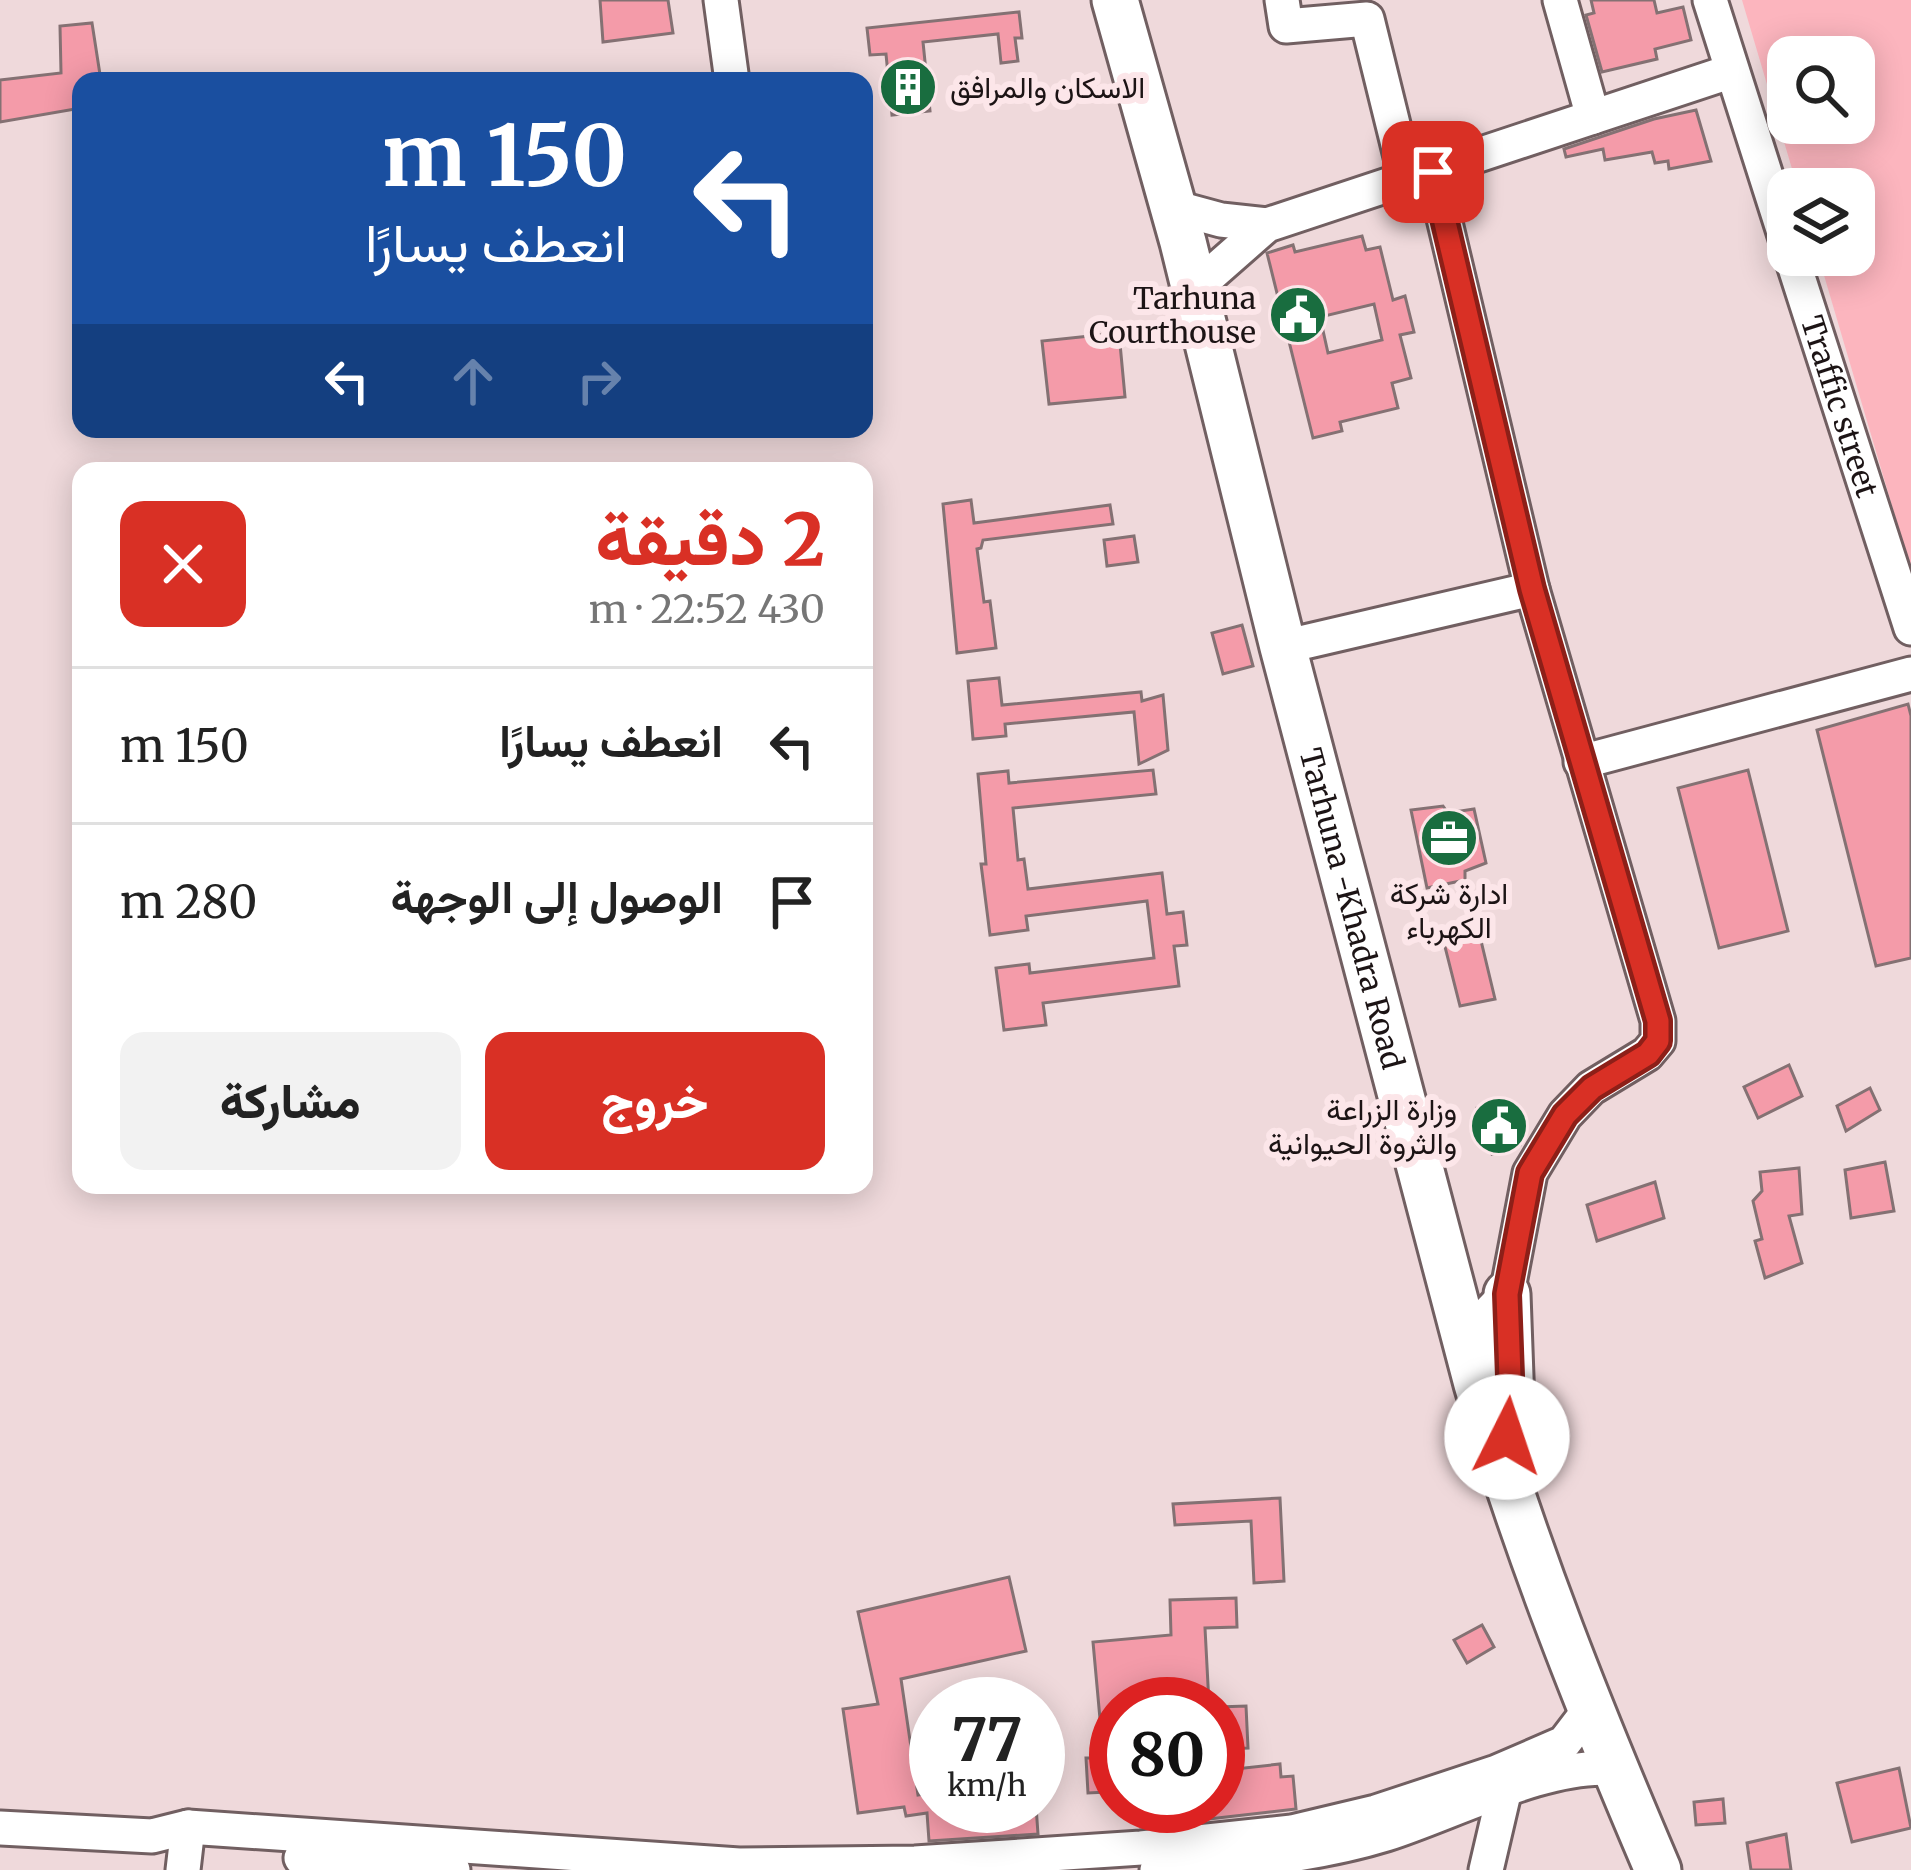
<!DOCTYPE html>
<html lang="ar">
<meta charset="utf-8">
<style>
:root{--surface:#fff;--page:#f2f2f2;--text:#222;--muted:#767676;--line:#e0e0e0;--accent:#d93025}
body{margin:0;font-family:Merriweather,Vazirmatn,serif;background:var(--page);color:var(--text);direction:rtl;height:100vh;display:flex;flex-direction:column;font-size:45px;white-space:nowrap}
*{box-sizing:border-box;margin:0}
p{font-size:39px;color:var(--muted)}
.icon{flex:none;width:66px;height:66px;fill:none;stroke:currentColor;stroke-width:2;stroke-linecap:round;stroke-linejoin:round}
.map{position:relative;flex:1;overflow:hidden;direction:ltr}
.side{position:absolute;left:72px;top:462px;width:801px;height:732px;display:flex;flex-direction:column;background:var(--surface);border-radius:24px;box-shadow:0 6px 30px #0003;direction:rtl}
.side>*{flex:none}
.hud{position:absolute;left:72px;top:72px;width:801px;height:366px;border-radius:24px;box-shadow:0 6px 30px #0003;direction:rtl;background:#1a4fa0;color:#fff;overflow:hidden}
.tools{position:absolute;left:1767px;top:36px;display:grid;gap:24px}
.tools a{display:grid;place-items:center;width:108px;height:108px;border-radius:24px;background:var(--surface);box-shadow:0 6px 30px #0003;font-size:60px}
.speed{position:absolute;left:909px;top:1677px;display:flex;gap:24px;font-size:60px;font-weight:700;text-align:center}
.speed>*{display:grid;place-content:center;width:156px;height:156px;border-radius:50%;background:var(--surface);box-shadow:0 6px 30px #0003;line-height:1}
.speed small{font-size:30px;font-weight:400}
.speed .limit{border:18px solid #d22;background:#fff;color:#111}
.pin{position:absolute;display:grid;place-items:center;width:102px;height:102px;color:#fff;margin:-51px;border-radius:24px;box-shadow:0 6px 18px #0006}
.me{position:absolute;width:132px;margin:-66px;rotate:4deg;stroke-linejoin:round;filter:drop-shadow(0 0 9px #0008)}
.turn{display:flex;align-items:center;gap:42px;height:252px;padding:0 48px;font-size:54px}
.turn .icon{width:156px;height:156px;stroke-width:2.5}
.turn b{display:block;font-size:84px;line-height:102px}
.lanes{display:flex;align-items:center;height:114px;padding:0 48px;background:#0003;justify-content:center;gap:60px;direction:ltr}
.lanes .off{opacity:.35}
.round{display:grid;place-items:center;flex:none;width:126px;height:126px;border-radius:24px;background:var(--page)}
.overview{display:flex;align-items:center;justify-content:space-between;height:204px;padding:0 48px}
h1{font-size:72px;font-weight:800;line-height:90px;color:var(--accent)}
.button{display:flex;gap:24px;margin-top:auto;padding:24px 48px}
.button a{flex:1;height:138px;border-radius:24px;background:var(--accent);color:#fff;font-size:48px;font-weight:800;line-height:138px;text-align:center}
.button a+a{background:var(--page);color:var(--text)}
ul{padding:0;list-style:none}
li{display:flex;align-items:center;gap:36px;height:156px;padding:0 48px;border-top:3px solid var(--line)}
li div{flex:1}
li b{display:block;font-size:45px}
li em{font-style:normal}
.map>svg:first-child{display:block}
</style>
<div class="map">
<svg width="1911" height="1870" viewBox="0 0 1911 1870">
<rect width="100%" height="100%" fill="#efd9db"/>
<path fill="#fcb5be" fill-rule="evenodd" d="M1742,0H1911V570L1818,255H1854V189H1798ZM1788,57H1854V123H1788Z"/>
<g fill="#f49ba9" stroke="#847173" stroke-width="3" fill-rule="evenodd">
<path d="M600,0H668L673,33L603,42Z"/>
<path d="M1591,0H1654L1657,13L1683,7L1691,40L1655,49L1657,59L1602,72L1586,15L1594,13Z"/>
<path d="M1019,12L1022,38H1015L1018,61L1001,63L998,34L923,42L930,111L892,115L886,54L870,55L867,28Z"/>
<path d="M92,23L101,81H81V108L0,122V80L61,73L60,26Z"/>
<path d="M1696,110L1711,161L1669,169L1668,161L1655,163L1652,152L1605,160L1603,149L1566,157L1564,149L1654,119Z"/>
<path d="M1362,236L1366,250L1380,247L1393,300L1405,296L1414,332L1400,335L1411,378L1392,383L1398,408L1340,422L1342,431L1313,438L1267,253L1293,245L1295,252ZM1374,304L1382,340L1328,353L1320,317Z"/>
<path d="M1119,333L1125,397L1049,404L1042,341Z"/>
<path d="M971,500L974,523L1110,505L1113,524L983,540L981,548L977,549L984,602L990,601L996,648L957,653L943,504Z"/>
<path d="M1134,536L1138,562L1107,566L1104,540Z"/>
<path d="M1242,625L1253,666L1223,674L1212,633Z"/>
<path d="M999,678L1002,705L1141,692L1142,701L1163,695L1168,750L1139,764L1134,712L1005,724L1006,736L973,739L968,681Z"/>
<path d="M1908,704L1911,716V958L1876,966L1817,730Z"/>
<path d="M1153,770L1156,794L1013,808L1018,860L1024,859L1028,889L1162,873L1167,914L1183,912L1187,945L1174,946L1179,986L1043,1003L1046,1025L1004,1030L996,968L1029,964L1030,973L1154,958L1147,901L1026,916L1028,930L990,935L981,864H986L978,774L1008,771L1009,783Z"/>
<path d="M1748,770L1788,931L1719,948L1678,788Z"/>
<path d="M1443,806L1448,813L1474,809L1486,863L1465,871V880L1427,888L1411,810Z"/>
<path d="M1477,924L1495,999L1460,1006L1441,931Z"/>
<path d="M1789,1065L1802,1096L1758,1118L1744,1087Z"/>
<path d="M1870,1088L1880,1110L1846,1131L1837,1106Z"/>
<path d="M1507,1100L1520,1145L1492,1154L1477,1108Z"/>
<path d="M1885,1162L1894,1211L1851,1218L1845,1170Z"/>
<path d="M1799,1168L1802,1214L1789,1216L1802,1263L1765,1278L1755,1241L1762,1239L1753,1201L1762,1191L1760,1172Z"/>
<path d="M1655,1182L1664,1218L1597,1241L1587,1205Z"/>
<path d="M1280,1498L1284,1581L1254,1583L1251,1521L1175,1525L1173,1504Z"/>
<path d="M1009,1577L1026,1651L901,1679L918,1795L936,1792V1806H1036L1038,1834L929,1841L927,1813L906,1816L904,1807L858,1813L843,1709L878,1704L858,1612Z"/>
<path d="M1236,1598L1237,1627L1205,1628L1209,1704H1116V1718L1100,1719L1093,1642L1171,1635L1170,1600Z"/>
<path d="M1482,1625L1494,1647L1467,1663L1454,1640Z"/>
<path d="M1246,1706L1248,1748L1218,1749V1707Z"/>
<path d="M1086,1758H1106L1107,1792L1088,1793Z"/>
<path d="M1280,1764L1281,1777L1293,1776L1296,1809L1165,1824V1806H1218V1783L1237,1781L1235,1769Z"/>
<path d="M1899,1768L1911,1828L1852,1842L1837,1783Z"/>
<path d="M1723,1799L1725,1823L1696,1825L1694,1802Z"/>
<path d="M1786,1834L1791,1870H1751L1747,1843Z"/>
</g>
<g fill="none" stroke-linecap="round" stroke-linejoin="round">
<g stroke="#715f61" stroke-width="39">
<g id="minor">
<path d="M721,0L732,81"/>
<path d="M1282,0L1286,26L1367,19L1407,181"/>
<path d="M1560,0L1593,117"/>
<path d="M1710,0L1788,245"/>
<path d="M1433,172L1532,589L1658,1021V1041L1647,1054L1591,1088L1565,1115L1530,1173L1507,1294L1464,1338"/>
<path d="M1173,207L1221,220L1267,225"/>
<path id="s1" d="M1791,255L1911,628"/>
<path d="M1194,289L1267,225L1732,71"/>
<path d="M1283,647L1532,589"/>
<path d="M1581,762L1911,674"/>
<path d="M0,1828L152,1836L188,1827L739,1865L915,1863L1141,1848L1292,1832L1376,1812L1497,1772L1564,1743L1590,1709"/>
<path d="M301,1858L453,1870"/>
<path d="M183,1870L188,1827"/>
<path d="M1157,1870C1234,1862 1311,1857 1386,1834C1450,1814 1550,1761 1615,1769"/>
<path d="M1486,1870L1504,1793L1499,1779"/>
</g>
</g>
<g stroke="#715f61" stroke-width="51">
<g id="highway">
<path id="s2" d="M1115,0L1183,242L1283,647L1477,1384C1526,1551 1590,1711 1658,1870"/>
<path d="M1505,1449L1511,1404L1507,1294"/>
</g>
</g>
<use href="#minor" stroke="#fff" stroke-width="33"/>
<use href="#highway" stroke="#fff" stroke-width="45"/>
</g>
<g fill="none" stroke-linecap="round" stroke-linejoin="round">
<g stroke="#8d1f18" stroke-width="30">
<path id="route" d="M1433,172L1532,589L1658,1021V1041L1648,1054L1592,1088L1565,1115L1530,1173L1507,1294L1511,1404L1507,1437"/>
</g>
<use href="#route" stroke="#d93025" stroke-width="21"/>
</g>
<defs>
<g id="building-disc" transform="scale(3)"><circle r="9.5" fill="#196d3f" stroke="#fce6e9"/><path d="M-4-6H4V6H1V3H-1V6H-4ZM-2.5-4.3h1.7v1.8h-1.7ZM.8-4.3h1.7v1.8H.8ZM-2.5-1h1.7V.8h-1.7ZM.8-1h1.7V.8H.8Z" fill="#fff"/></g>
<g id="civic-disc" transform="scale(3)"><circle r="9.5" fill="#196d3f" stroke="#fce6e9"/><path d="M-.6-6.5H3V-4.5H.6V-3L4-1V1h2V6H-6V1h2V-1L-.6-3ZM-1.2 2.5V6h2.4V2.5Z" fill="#fff"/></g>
<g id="office-disc" transform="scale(3)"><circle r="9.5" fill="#196d3f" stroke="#fce6e9"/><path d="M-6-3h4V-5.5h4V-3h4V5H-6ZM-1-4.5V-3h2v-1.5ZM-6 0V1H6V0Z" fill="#fff"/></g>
</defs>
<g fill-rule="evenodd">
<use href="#building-disc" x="908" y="87"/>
<use href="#civic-disc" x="1298" y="315"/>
<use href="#office-disc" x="1449" y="838"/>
<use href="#civic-disc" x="1499" y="1126"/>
</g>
<g text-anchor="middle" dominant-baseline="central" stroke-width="12" stroke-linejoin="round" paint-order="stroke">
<g font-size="30" fill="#1c1415" stroke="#fce6e9" text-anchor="end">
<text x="950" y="87" text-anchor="start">الاسكان والمرافق</text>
<text x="1256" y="298">Tarhuna<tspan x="1256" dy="34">Courthouse</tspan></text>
<text x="1449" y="893" text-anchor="middle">ادارة شركة<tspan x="1449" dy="34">الكهرباء</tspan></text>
<text x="1457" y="1109">وزارة الزراعة<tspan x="1457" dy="34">والثروة الحيوانية</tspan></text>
</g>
<g font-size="30" fill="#1c1415" stroke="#fce6e9">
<text stroke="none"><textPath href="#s1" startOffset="159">Traffic street</textPath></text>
<text stroke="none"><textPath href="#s2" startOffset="939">Tarhuna -Khadra Road</textPath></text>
</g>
</g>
</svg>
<div class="tools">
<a><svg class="icon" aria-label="search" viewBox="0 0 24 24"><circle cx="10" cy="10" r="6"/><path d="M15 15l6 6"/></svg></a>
<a><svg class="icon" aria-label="layers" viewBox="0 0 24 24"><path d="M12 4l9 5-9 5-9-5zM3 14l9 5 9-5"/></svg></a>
</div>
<div class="speed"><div>77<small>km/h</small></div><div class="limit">80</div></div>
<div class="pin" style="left:1433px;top:172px;background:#d93025"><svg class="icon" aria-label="arrive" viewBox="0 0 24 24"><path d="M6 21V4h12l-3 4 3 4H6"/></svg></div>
<svg class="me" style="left:1507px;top:1437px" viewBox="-20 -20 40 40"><circle r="19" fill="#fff"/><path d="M0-13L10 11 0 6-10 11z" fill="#d93025"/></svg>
<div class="hud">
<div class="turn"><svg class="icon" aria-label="left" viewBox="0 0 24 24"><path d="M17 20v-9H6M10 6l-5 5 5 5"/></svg><div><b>150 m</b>انعطف يسارًا</div></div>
<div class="lanes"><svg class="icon" aria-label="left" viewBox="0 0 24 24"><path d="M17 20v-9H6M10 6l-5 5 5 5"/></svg><svg class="icon off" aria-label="ahead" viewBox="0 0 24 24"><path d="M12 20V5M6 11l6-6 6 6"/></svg><svg class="icon off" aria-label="right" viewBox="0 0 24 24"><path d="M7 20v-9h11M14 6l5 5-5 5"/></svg></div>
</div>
<section class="side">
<div class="overview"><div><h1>2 دقيقة</h1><p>430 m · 22:52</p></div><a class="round" style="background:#d93025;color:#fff"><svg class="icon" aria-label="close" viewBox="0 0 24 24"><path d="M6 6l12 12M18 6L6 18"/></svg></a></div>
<ul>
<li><svg class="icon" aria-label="left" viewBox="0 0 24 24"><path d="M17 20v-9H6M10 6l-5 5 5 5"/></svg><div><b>انعطف يسارًا</b></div><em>150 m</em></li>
<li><svg class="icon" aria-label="arrive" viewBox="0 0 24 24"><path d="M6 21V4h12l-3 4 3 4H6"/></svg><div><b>الوصول إلى الوجهة</b></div><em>280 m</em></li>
</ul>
<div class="button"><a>خروج</a><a>مشاركة</a></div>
</section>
</div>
